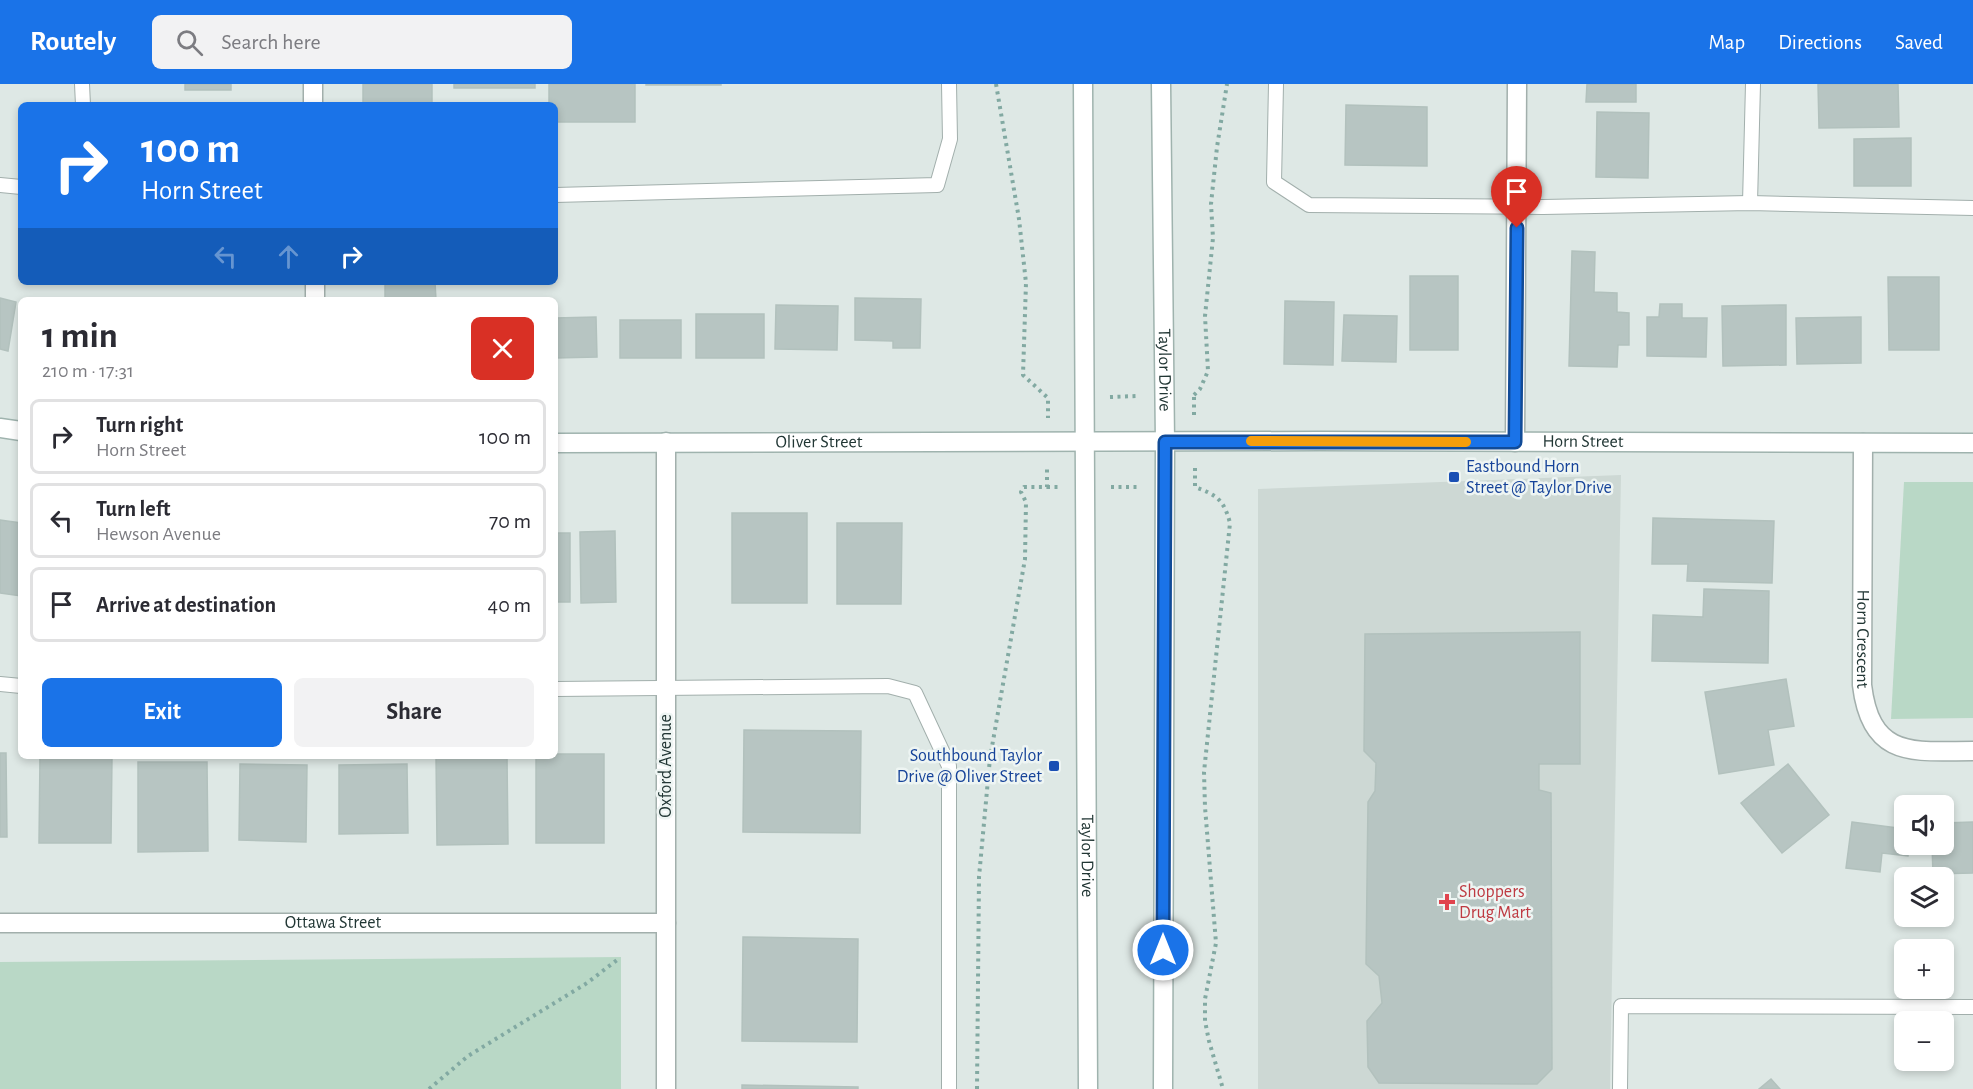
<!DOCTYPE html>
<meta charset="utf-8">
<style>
:root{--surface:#fff;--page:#f2f2f3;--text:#2b2b33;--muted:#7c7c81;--line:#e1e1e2;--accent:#1a73e8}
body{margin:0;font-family:"Alegreya Sans",sans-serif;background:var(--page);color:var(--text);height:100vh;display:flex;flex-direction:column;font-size:22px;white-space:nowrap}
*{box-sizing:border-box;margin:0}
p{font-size:20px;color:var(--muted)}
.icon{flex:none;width:33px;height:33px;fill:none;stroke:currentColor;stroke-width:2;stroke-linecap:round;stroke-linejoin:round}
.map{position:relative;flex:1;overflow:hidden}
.sheet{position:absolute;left:18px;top:213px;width:540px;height:462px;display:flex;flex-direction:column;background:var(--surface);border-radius:9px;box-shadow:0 3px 9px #0003}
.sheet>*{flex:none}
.guide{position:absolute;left:18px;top:18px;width:540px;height:183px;border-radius:9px;box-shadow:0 3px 9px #0003;background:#1a73e8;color:#fff;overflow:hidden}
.controls{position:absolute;left:1894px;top:711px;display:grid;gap:12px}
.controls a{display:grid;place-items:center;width:60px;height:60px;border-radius:9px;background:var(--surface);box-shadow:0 3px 9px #0003;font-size:30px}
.pin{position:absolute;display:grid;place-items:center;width:51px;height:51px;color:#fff;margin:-62px -26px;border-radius:50% 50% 50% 0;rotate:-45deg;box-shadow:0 0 6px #0007}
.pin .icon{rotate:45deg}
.me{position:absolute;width:66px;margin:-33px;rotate:0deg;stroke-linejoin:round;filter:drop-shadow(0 0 4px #0008)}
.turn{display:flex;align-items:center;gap:21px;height:126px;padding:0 24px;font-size:27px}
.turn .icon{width:78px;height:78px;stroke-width:2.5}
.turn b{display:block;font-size:42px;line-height:51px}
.lanes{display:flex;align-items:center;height:57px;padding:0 24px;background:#0003;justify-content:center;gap:30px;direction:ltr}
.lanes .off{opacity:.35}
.round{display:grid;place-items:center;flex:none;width:63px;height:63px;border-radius:9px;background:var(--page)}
.overview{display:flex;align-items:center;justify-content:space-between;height:102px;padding:0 24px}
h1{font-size:36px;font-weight:700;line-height:45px}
.cta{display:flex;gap:12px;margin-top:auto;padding:12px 24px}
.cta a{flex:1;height:69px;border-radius:9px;background:var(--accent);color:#fff;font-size:24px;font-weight:700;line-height:69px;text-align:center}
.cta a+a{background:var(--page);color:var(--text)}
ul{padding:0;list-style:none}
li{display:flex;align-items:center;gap:18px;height:75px;margin:0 12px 9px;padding:0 12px;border:3px solid var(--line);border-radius:9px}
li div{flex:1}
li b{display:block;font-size:22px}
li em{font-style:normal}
header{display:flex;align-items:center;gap:36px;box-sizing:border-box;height:84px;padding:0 30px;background:var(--accent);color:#fff}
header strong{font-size:28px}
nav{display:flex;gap:33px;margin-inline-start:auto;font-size:21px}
.search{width:420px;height:54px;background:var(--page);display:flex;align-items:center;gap:15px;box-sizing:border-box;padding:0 21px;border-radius:9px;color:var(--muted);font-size:22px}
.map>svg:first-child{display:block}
</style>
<header>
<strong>Routely</strong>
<div class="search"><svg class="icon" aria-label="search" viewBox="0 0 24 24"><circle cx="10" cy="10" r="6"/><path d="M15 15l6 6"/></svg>Search here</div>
<nav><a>Map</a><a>Directions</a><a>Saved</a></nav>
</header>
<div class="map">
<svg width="1973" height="1005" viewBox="0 0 1973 1005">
<rect width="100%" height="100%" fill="#dee8e5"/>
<path fill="#cdd8d4" d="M1621,391L1610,1005H1258V405Z"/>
<g fill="#b9d8c6">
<path d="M1904,398H1973V634L1891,635Z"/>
<path d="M621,873V1005H0V878Z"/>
</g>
<g fill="#b7c5c2" stroke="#b2c1bd" stroke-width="1.5">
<rect x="185" y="0" width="46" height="6"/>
<path d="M363,0H432V21L363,20Z"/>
<rect x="454" y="0" width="81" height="4"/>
<path d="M549,0H635V38H555V21H549Z"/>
<rect x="646" y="0" width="75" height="1"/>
<path d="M1587,0H1636V18H1586Z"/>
<path d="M1818,0H1898L1899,43L1819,44Z"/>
<path d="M1346,21L1427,23V82L1345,81Z"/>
<path d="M1597,28L1649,29L1648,94L1596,93Z"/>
<path d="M1911,54V102H1854V55Z"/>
<path d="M1572,167L1595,168L1594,208L1617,209V228L1629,229V261H1618L1617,283L1569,282Z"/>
<rect x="1410" y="192" width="48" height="74"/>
<path d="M1888,193H1939V266H1889Z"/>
<path d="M385,198H435L436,216H385Z"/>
<path d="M0,214L16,218L8,267L0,265Z"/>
<path d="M855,214L921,215L920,264H893V257L855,256Z"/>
<path d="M1285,217L1334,218L1333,281L1284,280Z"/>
<path d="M1660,220H1682V234H1707L1706,273L1647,272V233H1659Z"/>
<path d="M776,221L838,222L837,266L775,265Z"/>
<path d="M1786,221V281L1723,282L1722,222Z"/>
<rect x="696" y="230" width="68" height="44"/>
<path d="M1344,231L1397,232L1396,278L1342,277Z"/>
<path d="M596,233L597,273L555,274V234Z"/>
<path d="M1861,233V279L1797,280L1796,234Z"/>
<rect x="620" y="236" width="61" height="38"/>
<rect x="732" y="429" width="75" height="90"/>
<path d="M1653,434L1774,437L1772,499L1687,497L1688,480H1652Z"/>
<path d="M0,436L21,439V512L0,509Z"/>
<path d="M837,439H902L901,520H837Z"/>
<path d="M615,447L616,518L581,519L580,448Z"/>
<rect x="555" y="449" width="15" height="69"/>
<path d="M1704,505L1769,507L1768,579L1652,577L1653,531L1703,533Z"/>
<path d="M1580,548V680H1539V706L1551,709L1552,985L1537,1000L1379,999L1368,983L1367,937L1382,919L1379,892L1366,880L1368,718L1375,707L1376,679L1364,667L1365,550Z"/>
<path d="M1786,595L1794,642L1768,646L1774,681L1719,690L1705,608Z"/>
<path d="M744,646L861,647L860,749L743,748Z"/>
<path d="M0,669H6L7,753H0Z"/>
<path d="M555,670H604V759H536V672H555Z"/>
<path d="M40,672H112L111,759H39Z"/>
<path d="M436,672H507L508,760L437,761Z"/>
<path d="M138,678H207L208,767L138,768Z"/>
<path d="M240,680L307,681L306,758L239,756Z"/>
<path d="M407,680L408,749L339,750V681Z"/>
<path d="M1788,680L1829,731L1782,769L1741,719Z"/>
<path d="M1852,738L1905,745V760H1909L1908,772L1882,769L1880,788L1846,784Z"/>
<path d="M1973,738V789L1933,790L1932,760H1944V739Z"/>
<path d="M743,853L858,855L857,958L742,957Z"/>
<path d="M1771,995L1780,1005H1759Z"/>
<path d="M742,1001L858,1003V1005H742Z"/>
</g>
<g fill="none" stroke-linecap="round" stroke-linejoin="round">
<g stroke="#a2afac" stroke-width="16">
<g id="lane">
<path d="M82,0L83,21"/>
<path d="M1276,0L1274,98L1309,121L1543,123L1750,119L1973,124"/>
<path d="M0,101L21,103"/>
<path d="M555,111L937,101L950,55L949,0"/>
<path d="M1750,119L1753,0"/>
<path d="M0,600L21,602"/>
<path d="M555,605L888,602L915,609L949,682V1005"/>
<path d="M1620,1005L1621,922L1973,923"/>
</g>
</g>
<g stroke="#a2afac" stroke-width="21">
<g id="street">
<path d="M313,0V21"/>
<path d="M315,198V216"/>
<path d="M1515,358L1517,0"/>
<path id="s1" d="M1863,359L1862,601C1871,676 1914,667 1973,667"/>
<path id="s2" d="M0,839H666"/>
<path d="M666,1005V358"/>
</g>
</g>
<g stroke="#9fb3ae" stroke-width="21">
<g id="secondary">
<path id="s3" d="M1083,0L1088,1005"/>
<path id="s4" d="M1161,0L1165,358L1163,1005"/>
<path d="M0,344L21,347"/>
<path id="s5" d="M555,359L1319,357L1973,359"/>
</g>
</g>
<g stroke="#82a9a2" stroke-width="4" stroke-dasharray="3 4.5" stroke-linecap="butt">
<path d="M996,0L1019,135L1026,199L1023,291L1048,314V334"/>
<path d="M1194,311L1200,305L1208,287L1205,232L1213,154L1211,120L1217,63L1227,0"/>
<path d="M1110,313L1138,312"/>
<path d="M1194,331V311"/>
<path d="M1195,384V403C1217,411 1224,416 1230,439L1204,688L1205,723L1216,859L1205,915V937L1209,957L1223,1005"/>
<path d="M1047,403H1061"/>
<path d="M1111,403H1139"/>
<path d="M429,1005L468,972L587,899L617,876"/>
<path d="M977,1005L979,793L990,674L1025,475L1026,418L1021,408L1024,403H1047V384"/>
</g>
<use href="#lane" stroke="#fff" stroke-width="14"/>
<use href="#street" stroke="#fff" stroke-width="18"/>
<use href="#secondary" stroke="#fff" stroke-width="18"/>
</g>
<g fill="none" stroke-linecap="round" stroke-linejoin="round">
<g stroke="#114b97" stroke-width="15">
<path id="route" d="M1163,866L1165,358H1515L1517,144"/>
</g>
<use href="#route" stroke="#1a73e8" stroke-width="10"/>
<path stroke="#f59e0b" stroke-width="10" d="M1251,357L1466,358"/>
</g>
<g fill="#1a4fb4" stroke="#eef5f3" stroke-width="2">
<rect x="1448" y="387" width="12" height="12" rx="3"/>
<rect x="1048" y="676" width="12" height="12" rx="3"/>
</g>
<path fill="#e0444e" stroke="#eef5f3" stroke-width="2" d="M1444 809h6v6h6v6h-6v6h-6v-6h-6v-6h6z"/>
<g text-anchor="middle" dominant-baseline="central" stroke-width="5" stroke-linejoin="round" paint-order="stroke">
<g font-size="18" fill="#213634" stroke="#eef5f3">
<text stroke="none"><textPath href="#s4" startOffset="286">Taylor Drive</textPath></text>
<text stroke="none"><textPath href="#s5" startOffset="264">Oliver Street</textPath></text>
<text stroke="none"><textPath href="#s5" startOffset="1028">Horn Street</textPath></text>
<text stroke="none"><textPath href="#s1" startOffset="196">Horn Crescent</textPath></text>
<text transform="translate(666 682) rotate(-90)">Oxford Avenue</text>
<text stroke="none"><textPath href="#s3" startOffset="772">Taylor Drive</textPath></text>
<text stroke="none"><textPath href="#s2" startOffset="333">Ottawa Street</textPath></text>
</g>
<g font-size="18" fill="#164399" stroke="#eef5f3" text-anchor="start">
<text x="1466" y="383">Eastbound Horn<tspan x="1466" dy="21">Street @ Taylor Drive</tspan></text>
<text x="1042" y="672" text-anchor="end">Southbound Taylor<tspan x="1042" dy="21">Drive @ Oliver Street</tspan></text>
</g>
<g font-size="18" fill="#be3a42" stroke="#eef5f3" text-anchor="start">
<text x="1459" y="808">Shoppers<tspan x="1459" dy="21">Drug Mart</tspan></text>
</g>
</g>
</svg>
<div class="controls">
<a><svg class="icon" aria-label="sound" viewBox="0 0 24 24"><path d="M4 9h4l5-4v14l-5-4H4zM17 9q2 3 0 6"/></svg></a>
<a><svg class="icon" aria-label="layers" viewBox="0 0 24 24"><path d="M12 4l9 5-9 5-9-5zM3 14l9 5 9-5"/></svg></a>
<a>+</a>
<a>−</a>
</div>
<div class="pin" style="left:1517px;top:144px;background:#d93025"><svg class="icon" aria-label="arrive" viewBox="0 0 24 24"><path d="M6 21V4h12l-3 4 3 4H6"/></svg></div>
<svg class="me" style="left:1163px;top:866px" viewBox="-20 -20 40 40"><circle r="17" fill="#1a73e8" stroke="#fff" stroke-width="3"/><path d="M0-11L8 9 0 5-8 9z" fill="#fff"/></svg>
<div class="guide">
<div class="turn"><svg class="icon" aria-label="right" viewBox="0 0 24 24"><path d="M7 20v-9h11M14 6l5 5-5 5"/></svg><div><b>100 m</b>Horn Street</div></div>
<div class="lanes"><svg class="icon off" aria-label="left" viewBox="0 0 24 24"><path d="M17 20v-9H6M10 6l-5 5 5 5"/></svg><svg class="icon off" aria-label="ahead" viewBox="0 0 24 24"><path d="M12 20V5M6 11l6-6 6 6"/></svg><svg class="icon" aria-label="right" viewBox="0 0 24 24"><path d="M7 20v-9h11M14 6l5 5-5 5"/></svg></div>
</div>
<section class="sheet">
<div class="overview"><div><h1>1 min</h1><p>210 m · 17:31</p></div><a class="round" style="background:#d93025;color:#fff"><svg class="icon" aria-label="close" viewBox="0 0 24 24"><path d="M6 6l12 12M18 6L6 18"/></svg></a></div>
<ul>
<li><svg class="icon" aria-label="right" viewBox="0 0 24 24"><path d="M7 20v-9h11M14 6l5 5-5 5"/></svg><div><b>Turn right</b><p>Horn Street</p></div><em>100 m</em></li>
<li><svg class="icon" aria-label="left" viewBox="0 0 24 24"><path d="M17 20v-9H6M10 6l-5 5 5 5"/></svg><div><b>Turn left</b><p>Hewson Avenue</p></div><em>70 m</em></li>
<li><svg class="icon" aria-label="arrive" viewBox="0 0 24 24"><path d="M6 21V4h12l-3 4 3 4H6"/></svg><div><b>Arrive at destination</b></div><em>40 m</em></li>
</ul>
<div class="cta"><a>Exit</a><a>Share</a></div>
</section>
</div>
